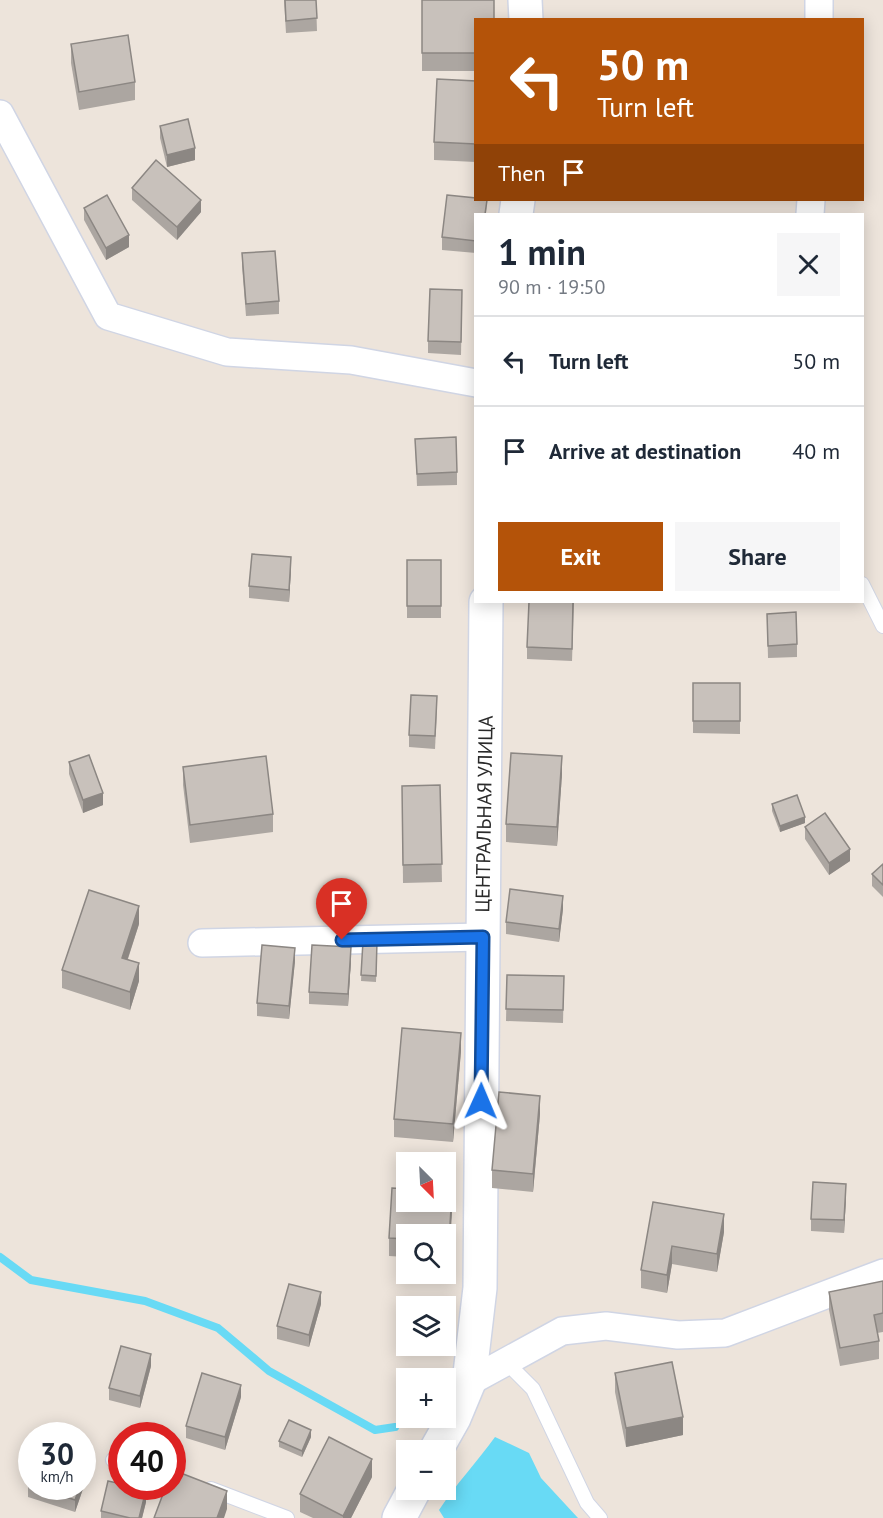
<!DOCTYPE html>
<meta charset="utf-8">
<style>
:root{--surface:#fff;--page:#f6f6f7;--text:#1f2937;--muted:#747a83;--line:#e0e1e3;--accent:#b45309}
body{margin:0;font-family:"PT Sans",sans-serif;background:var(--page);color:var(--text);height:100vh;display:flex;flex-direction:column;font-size:22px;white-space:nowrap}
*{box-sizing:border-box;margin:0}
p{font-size:20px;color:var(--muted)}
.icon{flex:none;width:33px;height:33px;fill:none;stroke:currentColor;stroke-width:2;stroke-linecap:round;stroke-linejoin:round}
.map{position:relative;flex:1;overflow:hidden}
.sheet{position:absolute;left:474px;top:213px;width:390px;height:390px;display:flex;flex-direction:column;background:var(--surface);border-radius:0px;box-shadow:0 3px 15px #0003}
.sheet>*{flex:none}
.hud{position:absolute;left:474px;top:18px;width:390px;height:183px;border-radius:0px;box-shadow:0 3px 15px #0003;background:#b45309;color:#fff;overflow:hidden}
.needle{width:39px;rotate:156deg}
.fabs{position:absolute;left:396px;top:1152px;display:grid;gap:12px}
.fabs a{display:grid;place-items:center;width:60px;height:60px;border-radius:0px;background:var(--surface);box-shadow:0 3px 15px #0003;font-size:30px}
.speed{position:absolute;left:18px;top:1422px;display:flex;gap:12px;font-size:30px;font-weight:700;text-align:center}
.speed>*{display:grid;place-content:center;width:78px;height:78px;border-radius:50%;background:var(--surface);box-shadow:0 3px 15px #0003;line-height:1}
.speed small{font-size:15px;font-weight:400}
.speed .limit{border:9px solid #d22;background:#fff;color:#111}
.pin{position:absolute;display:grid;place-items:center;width:51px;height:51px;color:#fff;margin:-62px -26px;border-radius:50% 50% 50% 0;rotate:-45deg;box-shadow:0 0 6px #0007}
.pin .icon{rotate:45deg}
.me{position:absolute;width:66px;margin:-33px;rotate:1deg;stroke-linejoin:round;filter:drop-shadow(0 0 4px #0008)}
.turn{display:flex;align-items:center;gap:21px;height:126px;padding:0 24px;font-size:27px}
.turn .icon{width:78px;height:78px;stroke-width:2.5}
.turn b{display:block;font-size:42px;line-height:51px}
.then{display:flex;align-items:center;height:57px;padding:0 24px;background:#0003;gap:12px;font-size:22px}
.round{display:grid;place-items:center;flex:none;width:63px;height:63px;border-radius:0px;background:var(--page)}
.overview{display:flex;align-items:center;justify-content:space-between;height:102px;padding:0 24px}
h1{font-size:36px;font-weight:800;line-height:45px}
.action{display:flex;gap:12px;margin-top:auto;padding:12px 24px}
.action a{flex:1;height:69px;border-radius:0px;background:var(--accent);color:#fff;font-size:24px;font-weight:800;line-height:69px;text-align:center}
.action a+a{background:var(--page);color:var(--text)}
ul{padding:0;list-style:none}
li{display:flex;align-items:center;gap:18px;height:90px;padding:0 24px;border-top:2px solid var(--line)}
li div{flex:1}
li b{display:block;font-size:22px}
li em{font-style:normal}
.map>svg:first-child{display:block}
</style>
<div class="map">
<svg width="883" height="1518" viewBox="0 0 883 1518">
<rect width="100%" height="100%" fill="#ede4db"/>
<path fill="#68daf5" d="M495,1437L529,1453L541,1478L578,1518H444L439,1510C456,1484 477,1462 495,1437Z"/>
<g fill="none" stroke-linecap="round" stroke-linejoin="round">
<path stroke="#68daf5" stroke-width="8" d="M0,1257L31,1280L145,1301L218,1328L269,1371L375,1430L395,1427"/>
<g stroke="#d0d5e4" stroke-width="16">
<g id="service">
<path d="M862,584L883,626"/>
<path d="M505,1361L533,1389L587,1503L600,1518"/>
<path d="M113,1460L122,1463"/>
<path d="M211,1489L287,1518"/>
</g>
</g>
<g stroke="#d0d5e4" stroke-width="30">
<g id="minor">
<path d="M819,20V0"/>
<path d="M0,114L108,316L227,352L351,360L476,383"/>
<path d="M810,214L811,200"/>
<path d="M202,943L483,937"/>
<path d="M469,1382L562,1331L606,1326L678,1335L725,1333L883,1273"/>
</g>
</g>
<g stroke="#d0d5e4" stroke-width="36">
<g id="tertiary">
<path d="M525,0L526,20"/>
<path d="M516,214L518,200"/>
<path d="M436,1450L454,1418L469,1382L480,1288L486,602"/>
<path d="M399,1518L414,1490"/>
</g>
</g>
<use href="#service" stroke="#fff" stroke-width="14"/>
<use href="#minor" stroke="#fff" stroke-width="27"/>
<use href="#tertiary" stroke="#fff" stroke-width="33"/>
</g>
<g fill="#aca6a1">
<path d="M284,0H316L317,31L286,33Z"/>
<path d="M422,0L476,20V71H422Z"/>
<path d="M71,44L135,82V100L79,110L71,63Z"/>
<path d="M476,81V162L434,160V142Z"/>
<path d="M160,126L195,160L167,167L160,138Z"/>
<path d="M132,188L201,212L177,240L132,200Z"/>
<path d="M487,200L486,214H476V253L442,250V237Z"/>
<path d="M84,208L129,247L106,260L84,220Z"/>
<path d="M242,253L279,301V314L246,316L242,266Z"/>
<path d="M462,302L461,355L428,353V341Z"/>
<path d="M415,439L457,472V485L417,486Z"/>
<rect x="407" y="560" width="34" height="58"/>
<path d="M291,569L289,602L249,598V586Z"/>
<path d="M574,602L572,661L527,659V647Z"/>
<path d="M767,614L797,644V657L768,658Z"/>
<path d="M693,683H740V734L693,733Z"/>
<path d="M437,709L435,749L409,747V735Z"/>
<path d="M69,762L103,805L83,813L69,774Z"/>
<path d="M183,767L273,814V832L190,843L183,785Z"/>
<path d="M562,774L557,846L506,842V824Z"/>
<path d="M440,785L442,882L403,883L402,786Z"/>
<path d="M772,804L805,823L780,832L772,811Z"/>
<path d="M805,827L850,861L829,875L805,839Z"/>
<path d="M883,864V897L872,886V874Z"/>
<path d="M563,909L559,942L506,934V922Z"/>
<path d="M139,924L128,959L139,981L130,1010L62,988V970Z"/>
<path d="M363,941L377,942L376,982L361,981Z"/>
<path d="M351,960L348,1006L309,1004V992Z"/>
<path d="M295,961L289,1019L257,1016V1003Z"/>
<path d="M507,975L564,976L563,1023L506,1021Z"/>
<path d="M461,1051L453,1142L394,1137V1119Z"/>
<path d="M540,1114L533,1192L492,1188V1170Z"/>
<path d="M846,1197L844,1233L811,1231V1219Z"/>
<path d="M653,1202L724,1232L717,1272L672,1264L667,1293L641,1288V1270Z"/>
<path d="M452,1210L449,1260L446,1259V1234H406V1257L389,1256V1238Z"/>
<path d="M883,1281V1332L877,1333L879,1341V1359L840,1366L829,1310V1292Z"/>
<path d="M321,1304L309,1347L277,1339V1326Z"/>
<path d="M151,1366L140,1408L109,1400V1388Z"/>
<path d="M615,1373L683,1435L626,1447L615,1392Z"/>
<path d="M241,1397L225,1450L186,1438V1426Z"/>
<path d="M311,1437L302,1457L279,1447V1441Z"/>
<path d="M372,1477L351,1518H313L300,1512V1494Z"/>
<path d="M86,1480L75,1512L28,1497V1485Z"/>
<path d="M146,1502L142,1518H101V1511Z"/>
</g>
<g fill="#8c8783">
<path d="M195,148V160L167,167V155Z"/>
<path d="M201,200V212L177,240V227Z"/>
<path d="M129,235V247L106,260V248Z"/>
<path d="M291,557V569L289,602V590Z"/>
<path d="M562,756V774L557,846V827Z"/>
<path d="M103,793V805L83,813V800Z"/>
<path d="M805,817V823L780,832V826Z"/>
<path d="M850,849V861L829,875V863Z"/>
<path d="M563,896V909L559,942V929Z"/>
<path d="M139,906V924L122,976V958Z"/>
<path d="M351,947V960L348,1006V994Z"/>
<path d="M295,948V961L289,1019V1006Z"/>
<path d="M139,963V981L130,1010V992Z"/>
<path d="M461,1033V1051L453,1142V1124Z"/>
<path d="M540,1096V1114L533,1192V1174Z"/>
<path d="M846,1184V1197L844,1233V1220Z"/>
<path d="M452,1192V1210L449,1260V1241Z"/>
<path d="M724,1214V1232L717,1272V1254Z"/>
<path d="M672,1246V1264L667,1293V1275Z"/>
<path d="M321,1292V1304L309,1347V1335Z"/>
<path d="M151,1354V1366L140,1408V1396Z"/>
<path d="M241,1385V1397L225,1450V1437Z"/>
<path d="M683,1417V1435L626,1447V1428Z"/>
<path d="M311,1430V1437L302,1457V1451Z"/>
<path d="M372,1459V1477L351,1518H343V1516Z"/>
<path d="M86,1467V1480L75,1512V1500L80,1486H82V1478Z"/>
<path d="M146,1490V1502L142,1518H139Z"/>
<path d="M227,1491V1509L224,1518H217Z"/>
</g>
<g fill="#c8c1bb" stroke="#8c8783" stroke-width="1.5">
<path d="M285,0H316L317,18L286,21Z"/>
<path d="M422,0H494V20H476V53H422Z"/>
<path d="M128,35L135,82L79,92L71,44Z"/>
<path d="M437,79L476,81V144L434,142Z"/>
<path d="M188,119L195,148L167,155L160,126Z"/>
<path d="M156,160L201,200L177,227L132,188Z"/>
<path d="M107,195L129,235L106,248L84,208Z"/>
<path d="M447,195L476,198V200H487L485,214H476V241L442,237Z"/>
<path d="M275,251L279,301L246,304L242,253Z"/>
<path d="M430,289L462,290L461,342L428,341Z"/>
<path d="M456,437L457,472L417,474L415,439Z"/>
<path d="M252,554L291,557L289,590L249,586Z"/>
<rect x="407" y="560" width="34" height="46"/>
<path d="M529,602H573L572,649L527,647Z"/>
<path d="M796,612L797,644L768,646L767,614Z"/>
<rect x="693" y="683" width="47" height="38"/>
<path d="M411,695L437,696L435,736L409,735Z"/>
<path d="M511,753L562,756L557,827L506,824Z"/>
<path d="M89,755L103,793L83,800L69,762Z"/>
<path d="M266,756L273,814L190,825L183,767Z"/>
<path d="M440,785L442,864L403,865L402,786Z"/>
<path d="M797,795L805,817L780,826L772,804Z"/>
<path d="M825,813L850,849L829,863L805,827Z"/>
<path d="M883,864V885L872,874Z"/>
<path d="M510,889L563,896L559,929L506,922Z"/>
<path d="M89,890L139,906L122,958L139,963L130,992L62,970Z"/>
<path d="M363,941L377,942L376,976L361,975Z"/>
<path d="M262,945L295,948L289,1006L257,1003Z"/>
<path d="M312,945L351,947L348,994L309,992Z"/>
<path d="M507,975L564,976L563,1010L506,1009Z"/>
<path d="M402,1028L461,1033L453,1124L394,1119Z"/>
<path d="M499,1092L540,1096L533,1174L492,1170Z"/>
<path d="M813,1182L846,1184L844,1220L811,1219Z"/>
<path d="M392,1188L406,1189V1202H446V1191L452,1192L449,1241H446V1234H406V1239L389,1238Z"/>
<path d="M653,1202L724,1214L717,1254L672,1246L667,1275L641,1270Z"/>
<path d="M883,1281V1313L874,1315L879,1341L840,1348L829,1292Z"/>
<path d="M289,1284L321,1292L309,1335L277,1326Z"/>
<path d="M121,1346L151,1354L140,1396L109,1388Z"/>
<path d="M672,1362L683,1417L626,1428L615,1373Z"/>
<path d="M202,1373L241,1385L225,1437L186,1426Z"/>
<path d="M289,1420L311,1430L302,1451L279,1441Z"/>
<path d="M329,1437L372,1459L343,1516L300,1494Z"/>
<path d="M82,1466L86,1467L82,1478Z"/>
<path d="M173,1470L227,1491L217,1518H154L166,1486H172Z"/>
<path d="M32,1473V1486L28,1485Z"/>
<path d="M108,1481L122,1484V1486H132L146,1490L139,1518H130L101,1511Z"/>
<path d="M33,1486H80L75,1500Z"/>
</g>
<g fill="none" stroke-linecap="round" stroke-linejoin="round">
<g stroke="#114b97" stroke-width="15">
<path id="route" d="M342,940L483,937L481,1101"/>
</g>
<use href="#route" stroke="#1a73e8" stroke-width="10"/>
</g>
<g text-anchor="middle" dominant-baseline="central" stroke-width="5" stroke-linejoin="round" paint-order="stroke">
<g font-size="20" fill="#2a2a2a" stroke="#fff">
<text transform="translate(484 814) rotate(-89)">ЦЕНТРАЛЬНАЯ УЛИЦА</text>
</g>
</g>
</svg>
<div class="fabs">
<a><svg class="needle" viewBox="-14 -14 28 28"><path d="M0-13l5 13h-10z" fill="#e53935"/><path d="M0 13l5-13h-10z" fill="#747a83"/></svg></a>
<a><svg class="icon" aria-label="search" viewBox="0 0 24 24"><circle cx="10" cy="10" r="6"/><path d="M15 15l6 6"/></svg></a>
<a><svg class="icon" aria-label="layers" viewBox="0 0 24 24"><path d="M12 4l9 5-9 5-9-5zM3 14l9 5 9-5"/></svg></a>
<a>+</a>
<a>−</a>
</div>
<div class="speed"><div>30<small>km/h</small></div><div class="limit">40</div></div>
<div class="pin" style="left:342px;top:940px;background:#d93025"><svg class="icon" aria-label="arrive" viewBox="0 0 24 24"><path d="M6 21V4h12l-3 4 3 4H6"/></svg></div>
<svg class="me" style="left:481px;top:1101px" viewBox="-20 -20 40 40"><path d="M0-17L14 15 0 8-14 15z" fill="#1a73e8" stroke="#fff" stroke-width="4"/></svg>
<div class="hud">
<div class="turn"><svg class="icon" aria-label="left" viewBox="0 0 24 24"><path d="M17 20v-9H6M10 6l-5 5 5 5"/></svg><div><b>50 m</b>Turn left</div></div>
<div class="then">Then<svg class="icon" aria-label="arrive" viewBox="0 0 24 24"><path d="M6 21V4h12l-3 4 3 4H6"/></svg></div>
</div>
<section class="sheet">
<div class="overview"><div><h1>1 min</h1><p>90 m · 19:50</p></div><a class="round"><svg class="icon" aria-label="close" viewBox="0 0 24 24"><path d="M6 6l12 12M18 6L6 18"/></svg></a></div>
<ul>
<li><svg class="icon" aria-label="left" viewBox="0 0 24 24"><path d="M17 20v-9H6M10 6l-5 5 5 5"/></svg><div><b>Turn left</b></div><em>50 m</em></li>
<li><svg class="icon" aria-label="arrive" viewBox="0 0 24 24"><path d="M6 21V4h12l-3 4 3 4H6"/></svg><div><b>Arrive at destination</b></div><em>40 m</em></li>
</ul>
<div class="action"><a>Exit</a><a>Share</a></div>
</section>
</div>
